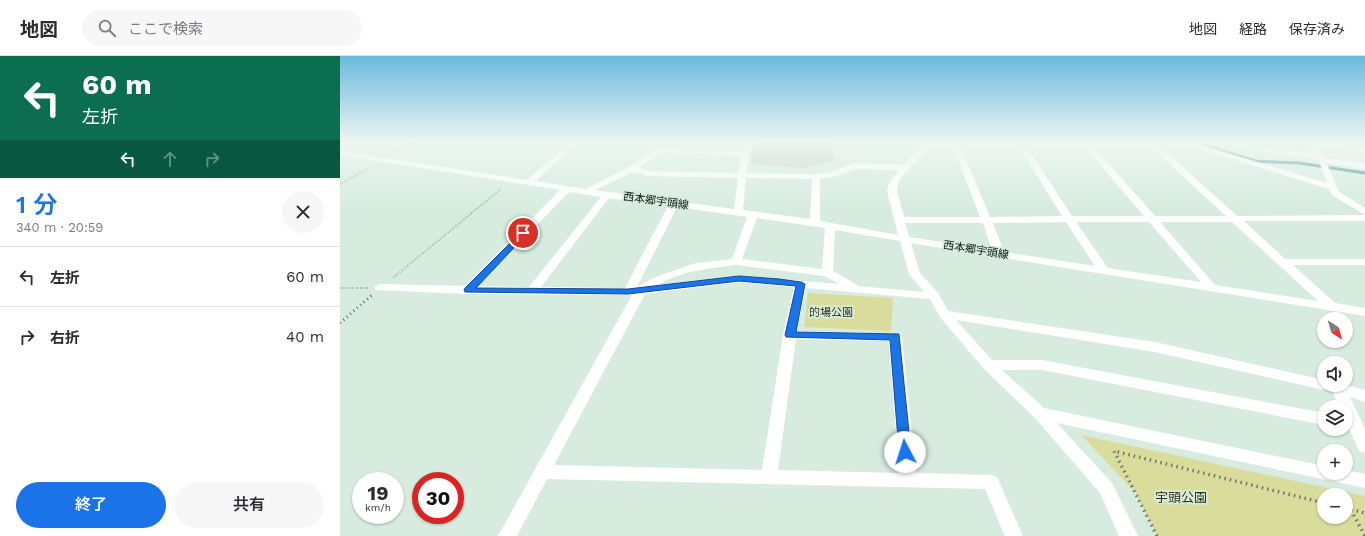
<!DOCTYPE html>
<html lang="ja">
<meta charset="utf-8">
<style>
:root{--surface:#fff;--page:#f7f7f7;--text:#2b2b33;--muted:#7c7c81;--line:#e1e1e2;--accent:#1a73e8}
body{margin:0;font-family:"Work Sans","Noto Sans JP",sans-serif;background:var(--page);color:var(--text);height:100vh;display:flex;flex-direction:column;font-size:15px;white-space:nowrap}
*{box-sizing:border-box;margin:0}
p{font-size:13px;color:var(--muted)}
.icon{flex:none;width:22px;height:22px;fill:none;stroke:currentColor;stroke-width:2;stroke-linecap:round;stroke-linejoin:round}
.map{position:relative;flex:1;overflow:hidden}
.details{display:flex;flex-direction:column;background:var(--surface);width:340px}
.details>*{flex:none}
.guide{background:#0b6e4f;color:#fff;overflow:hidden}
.needle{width:26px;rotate:143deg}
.tools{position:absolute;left:977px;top:256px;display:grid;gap:8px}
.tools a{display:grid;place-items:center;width:36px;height:36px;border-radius:50%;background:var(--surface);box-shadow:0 1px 3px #0004;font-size:20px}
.speed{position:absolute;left:12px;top:416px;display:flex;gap:8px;font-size:20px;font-weight:700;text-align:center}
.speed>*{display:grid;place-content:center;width:52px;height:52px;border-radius:50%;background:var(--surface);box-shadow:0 1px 3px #0004;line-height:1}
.speed small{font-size:10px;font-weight:400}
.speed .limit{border:6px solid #d22;background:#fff;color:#111}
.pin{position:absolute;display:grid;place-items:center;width:34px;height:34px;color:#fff;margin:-17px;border:2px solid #fff;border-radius:50%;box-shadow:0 1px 4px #0007}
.me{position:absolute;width:44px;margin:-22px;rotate:355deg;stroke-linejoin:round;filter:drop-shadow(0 0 3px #0008)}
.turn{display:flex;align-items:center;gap:14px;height:84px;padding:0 16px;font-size:18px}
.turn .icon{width:52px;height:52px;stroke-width:2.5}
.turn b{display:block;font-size:28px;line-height:34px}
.lanes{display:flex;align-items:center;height:38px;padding:0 16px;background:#0003;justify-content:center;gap:20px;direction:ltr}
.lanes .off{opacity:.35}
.round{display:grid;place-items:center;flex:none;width:42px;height:42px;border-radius:21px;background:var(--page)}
.head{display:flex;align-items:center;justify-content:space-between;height:68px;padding:0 16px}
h1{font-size:24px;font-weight:600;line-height:30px;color:var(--accent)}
.action{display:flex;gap:8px;margin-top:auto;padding:8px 16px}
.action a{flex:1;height:46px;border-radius:24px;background:var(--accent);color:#fff;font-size:16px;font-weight:600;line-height:46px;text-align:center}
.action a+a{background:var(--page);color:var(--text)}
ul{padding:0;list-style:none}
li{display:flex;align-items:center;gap:12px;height:60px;padding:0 16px;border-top:1px solid var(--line)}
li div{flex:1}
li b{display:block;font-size:15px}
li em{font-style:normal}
header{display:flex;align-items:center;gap:24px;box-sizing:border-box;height:56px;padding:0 20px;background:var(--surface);border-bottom:1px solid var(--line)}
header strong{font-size:19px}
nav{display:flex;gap:22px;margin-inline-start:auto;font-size:14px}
.search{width:280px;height:36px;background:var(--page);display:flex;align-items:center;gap:10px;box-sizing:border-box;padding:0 14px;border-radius:22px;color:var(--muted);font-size:15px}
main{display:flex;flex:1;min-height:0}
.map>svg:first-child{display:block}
</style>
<header>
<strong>地図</strong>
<div class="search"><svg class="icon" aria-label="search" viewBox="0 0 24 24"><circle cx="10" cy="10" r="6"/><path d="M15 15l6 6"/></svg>ここで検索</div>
<nav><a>地図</a><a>経路</a><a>保存済み</a></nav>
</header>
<main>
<section class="details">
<div class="guide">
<div class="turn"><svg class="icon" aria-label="left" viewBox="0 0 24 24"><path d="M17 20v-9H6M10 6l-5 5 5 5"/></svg><div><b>60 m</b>左折</div></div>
<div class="lanes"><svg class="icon" aria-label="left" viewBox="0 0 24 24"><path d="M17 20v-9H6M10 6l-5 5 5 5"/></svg><svg class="icon off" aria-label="ahead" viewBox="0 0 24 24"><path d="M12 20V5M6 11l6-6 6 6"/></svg><svg class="icon off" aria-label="right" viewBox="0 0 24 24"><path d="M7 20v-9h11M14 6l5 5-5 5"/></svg></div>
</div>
<div class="head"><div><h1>1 分</h1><p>340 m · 20:59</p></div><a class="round"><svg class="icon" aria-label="close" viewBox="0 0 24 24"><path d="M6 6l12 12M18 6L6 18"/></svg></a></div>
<ul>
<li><svg class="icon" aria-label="left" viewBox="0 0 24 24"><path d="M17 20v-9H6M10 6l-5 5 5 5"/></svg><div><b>左折</b></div><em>60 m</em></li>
<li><svg class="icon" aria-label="right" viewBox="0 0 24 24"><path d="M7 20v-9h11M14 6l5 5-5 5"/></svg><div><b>右折</b></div><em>40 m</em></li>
</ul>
<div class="action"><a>終了</a><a>共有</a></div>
</section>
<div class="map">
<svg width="1025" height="480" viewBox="0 0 1025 480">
<rect width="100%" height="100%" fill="#d7ecdf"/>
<g fill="#d9dc9a" fill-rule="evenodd">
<path d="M468,237L553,242L551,275L464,271Z"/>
<path d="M741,379L1025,440V480H817L795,436ZM984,439H1006V461H984Z"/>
</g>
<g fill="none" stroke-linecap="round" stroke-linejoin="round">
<path stroke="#3c8e96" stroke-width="3" d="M855,86L915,105L959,107L1025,117"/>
</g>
<path fill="#c4d0bd" d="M414,86H492L495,104L465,112L411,108V98Z"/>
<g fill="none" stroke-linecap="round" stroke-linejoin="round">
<g stroke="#6a776f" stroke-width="2" stroke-dasharray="0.5 2" stroke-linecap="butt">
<path d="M56,96L73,86"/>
<path d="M0,128L29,112"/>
<path d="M54,221L162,132"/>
<path d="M0,232H28"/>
<path d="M31,240L32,239"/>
</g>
<path stroke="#6a776f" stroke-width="3" stroke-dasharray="1 3.5" stroke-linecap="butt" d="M0,267L32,239"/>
<g stroke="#6a776f" stroke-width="3.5" stroke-dasharray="1.5 4" stroke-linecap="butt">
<path d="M1006,452L1025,457"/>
<path d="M1011,454L1025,480"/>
<path d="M817,480L774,395L984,447"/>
</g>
<path fill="#fff" fill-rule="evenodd" d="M230,86H238L196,125L245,133L287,112L319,92L402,95L405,86H413L409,98L407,117L476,118L488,117L515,107L563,109L585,87H588L851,86L987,127L978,103L914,94L888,88L887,86H900L914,90L974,98L967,86H981L1025,92V96L977,90L985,102L1025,107V113L987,107L999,136L1025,152V159L992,139L989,133L849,90H820L897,160L1025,159V165H904L945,203H1025V209H953L995,247L1025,252V260L571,187L580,217L598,237L608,255L815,286L984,324V329H1005L1025,334V346L1010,341L1025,373V397L1019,395L1006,366V351H999L993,336L987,333L984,334L815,296L616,264L652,304H702L984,357V369L702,314H662L704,352L984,410V417H1006V414L1025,418V432L717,367L772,427L798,480H779L760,437L694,361L643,312L600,261L590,243L466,232L457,275L560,278L562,281L576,417L651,419L657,421L683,480H665L645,433L207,423L177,480H158L292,239L128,238L36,234L34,232L36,230L40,228L125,230L220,134L0,99V95L187,124ZM810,90L886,160H815L754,91ZM590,91H613L640,161H564L557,135L559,124ZM621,91H679L722,160L650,161ZM687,91H745L804,160H732ZM321,96L401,100L398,117L309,115L298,112ZM516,113L559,114C553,121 548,126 547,135L558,179L480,165V123L493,121ZM291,117H302L306,120L398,122L394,153L255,134ZM406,122L472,123L470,163L403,154ZM229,136L261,141L189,231L138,230ZM269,142L328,150L285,232L201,231ZM337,151L407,161L392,203L356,207L315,221L297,231ZM417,162L485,172L482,213L402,203ZM726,166L755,210L664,196L653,167ZM736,166H809L861,226L768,212ZM820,166H892L978,245L875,229ZM565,167H643L652,194L569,181ZM495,174L560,185L569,218L584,236L519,230L493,215ZM396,209L484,220L500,228L399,220L317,229C341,215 369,212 396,209ZM399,226L454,231L443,279L422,414L214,409L305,238ZM456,283L549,285L559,417L438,414Z"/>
</g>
<linearGradient id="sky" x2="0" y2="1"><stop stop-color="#6bb9de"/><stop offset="0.56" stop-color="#edf6f1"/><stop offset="1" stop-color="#edf6f1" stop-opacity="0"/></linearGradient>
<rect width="1025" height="153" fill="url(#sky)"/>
<path fill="#1a73e8" stroke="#114b97" d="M183,175L186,176V179L136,232L288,233L399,220L439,223L461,226L465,228L456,276L559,278L571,396L570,400L565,401L561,400L559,396L550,284L446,281L445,279L456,230L399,225L288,238L125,236L124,234L125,232L181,176Z"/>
<g text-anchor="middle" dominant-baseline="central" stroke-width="3.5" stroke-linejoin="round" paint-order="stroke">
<g font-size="11" fill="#0f1612" stroke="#d7ecdf">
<text transform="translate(316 145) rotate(8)">西本郷宇頭線</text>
<text transform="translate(636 194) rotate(9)">西本郷宇頭線</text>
</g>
<g font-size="11" fill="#31320e" stroke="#d7ecdf">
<text x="491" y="256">的場公園</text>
</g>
<g font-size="13" fill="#31320e" stroke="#d7ecdf">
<text x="841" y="441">宇頭公園</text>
</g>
</g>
</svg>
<div class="tools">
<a><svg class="needle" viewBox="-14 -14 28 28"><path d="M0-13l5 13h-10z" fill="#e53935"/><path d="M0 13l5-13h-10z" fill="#7c7c81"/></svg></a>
<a><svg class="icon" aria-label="sound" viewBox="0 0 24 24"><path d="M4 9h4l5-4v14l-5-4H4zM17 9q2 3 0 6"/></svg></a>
<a><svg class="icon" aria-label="layers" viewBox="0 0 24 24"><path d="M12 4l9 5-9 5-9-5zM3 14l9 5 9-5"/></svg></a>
<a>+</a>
<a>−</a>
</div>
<div class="speed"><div>19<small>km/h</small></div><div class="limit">30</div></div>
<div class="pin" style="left:183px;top:177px;background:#d93025"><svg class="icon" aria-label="arrive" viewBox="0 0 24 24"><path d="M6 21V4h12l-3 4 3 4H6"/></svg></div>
<svg class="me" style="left:565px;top:396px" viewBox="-20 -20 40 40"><circle r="19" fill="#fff"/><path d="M0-13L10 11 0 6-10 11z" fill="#1a73e8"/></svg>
</div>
</main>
